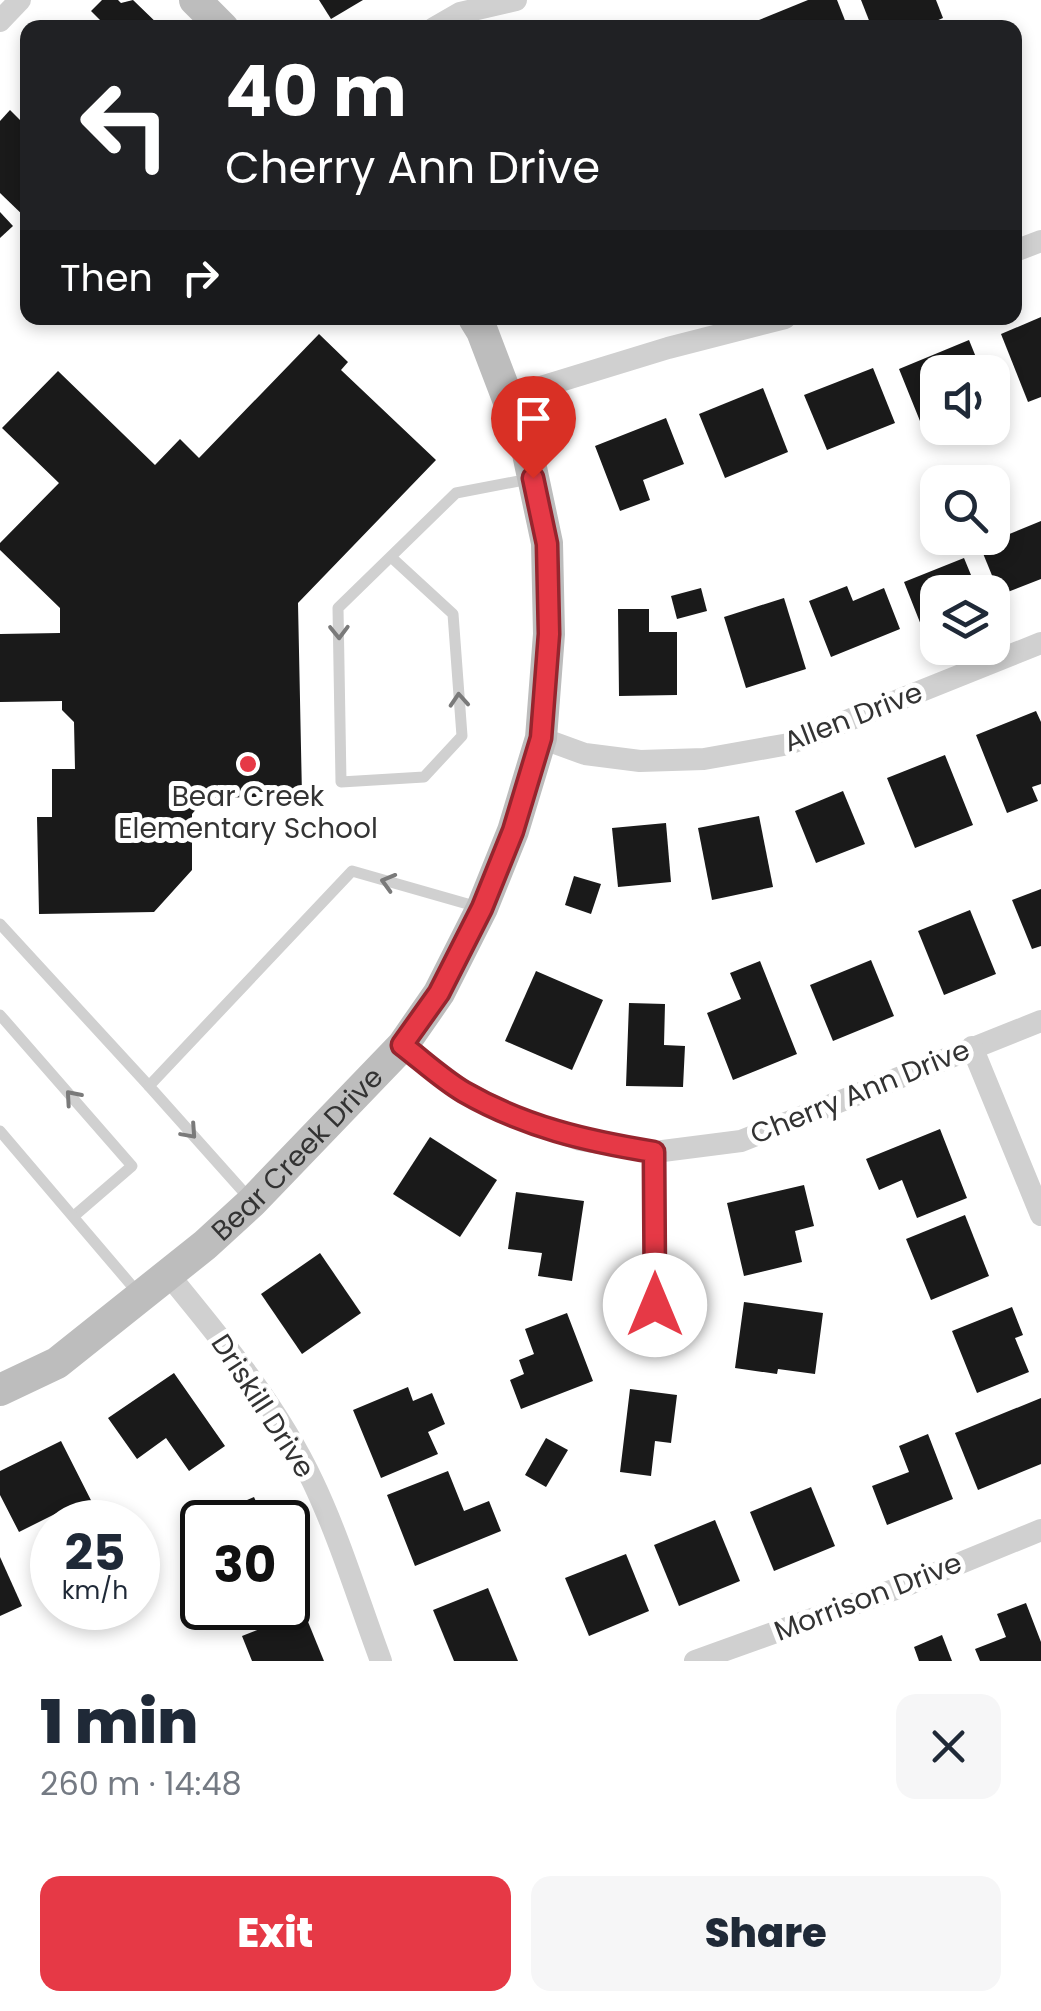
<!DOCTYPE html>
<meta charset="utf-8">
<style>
:root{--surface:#fff;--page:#f6f6f7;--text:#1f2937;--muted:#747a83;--accent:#e63946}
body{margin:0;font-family:Poppins,sans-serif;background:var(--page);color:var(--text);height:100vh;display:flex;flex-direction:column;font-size:38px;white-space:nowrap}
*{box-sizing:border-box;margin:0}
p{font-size:32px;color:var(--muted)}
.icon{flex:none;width:55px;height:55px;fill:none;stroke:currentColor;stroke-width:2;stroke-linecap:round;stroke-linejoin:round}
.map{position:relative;height:1661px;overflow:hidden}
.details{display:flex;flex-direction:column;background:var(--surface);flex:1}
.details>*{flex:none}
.guide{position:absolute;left:20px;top:20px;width:1002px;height:305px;border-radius:20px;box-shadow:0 5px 15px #0003;background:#202124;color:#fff;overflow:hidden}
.tools{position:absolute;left:920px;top:355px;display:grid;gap:20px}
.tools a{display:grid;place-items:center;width:90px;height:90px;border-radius:20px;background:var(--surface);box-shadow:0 5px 15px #0003;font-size:50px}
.speed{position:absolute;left:30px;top:1500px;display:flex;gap:20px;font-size:50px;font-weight:700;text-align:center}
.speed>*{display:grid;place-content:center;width:130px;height:130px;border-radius:50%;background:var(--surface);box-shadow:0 5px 15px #0003;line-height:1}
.speed small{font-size:25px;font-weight:400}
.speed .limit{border:5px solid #111;border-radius:15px;background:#fff;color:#111}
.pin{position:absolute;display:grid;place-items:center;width:85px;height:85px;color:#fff;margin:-102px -42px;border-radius:50% 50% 50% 0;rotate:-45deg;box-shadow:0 0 10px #0007}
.pin .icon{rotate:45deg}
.me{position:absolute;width:110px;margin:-55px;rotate:0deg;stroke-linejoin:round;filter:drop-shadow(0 0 8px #0008)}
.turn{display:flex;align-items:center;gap:35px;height:210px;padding:0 40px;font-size:45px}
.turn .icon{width:130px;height:130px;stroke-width:2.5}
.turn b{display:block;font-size:70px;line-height:85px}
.then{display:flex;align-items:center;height:95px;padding:0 40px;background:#0003;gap:20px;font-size:38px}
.round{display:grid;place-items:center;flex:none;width:105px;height:105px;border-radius:20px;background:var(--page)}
.headline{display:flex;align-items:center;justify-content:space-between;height:170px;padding:0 40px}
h1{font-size:60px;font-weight:800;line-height:75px}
.primary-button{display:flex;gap:20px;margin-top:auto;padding:20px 40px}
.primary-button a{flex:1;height:115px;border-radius:20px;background:var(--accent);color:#fff;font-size:40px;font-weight:800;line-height:115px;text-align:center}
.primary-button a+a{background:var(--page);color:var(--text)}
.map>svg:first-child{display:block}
</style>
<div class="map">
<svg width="1041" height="1661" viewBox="0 0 1041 1661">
<rect width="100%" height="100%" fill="#fff"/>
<g fill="#1a1a1a">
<path d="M102,0H118L121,3L133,0L162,28H108L91,11Z"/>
<path d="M319,0H363L331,19Z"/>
<path d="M808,0H837L848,28H762L759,20Z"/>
<path d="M861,0H936L943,18L920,28H872Z"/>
<path d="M10,110L28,128V220L0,193V121Z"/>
<path d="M0,212L13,226L0,238Z"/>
<path d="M1041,317V397L1028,402L1001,334Z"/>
<path d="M319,334L348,362L341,370L436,460L298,603L302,796L206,798L192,814V870L154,912L39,914L37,817H52V769H75L74,722L62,710V701L0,702V634L60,633V608L0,550V543L59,483L2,428L58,371L155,465L180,439L199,458Z"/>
<path d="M969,340L982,372H938V420L922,426L899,369Z"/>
<path d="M873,368L895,423L827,450L804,395Z"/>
<path d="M763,388L788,452L725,478L699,414Z"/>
<path d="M666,418L684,464L643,480L650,500L620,511L595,446Z"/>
<path d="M1041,521V579L1000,595L980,546Z"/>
<path d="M964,558L978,592H938V618L921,625L904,582Z"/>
<path d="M847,586L853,601L884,588L900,629L831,657L809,601Z"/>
<path d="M701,588L707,611L677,619L671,596Z"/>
<path d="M784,598L806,669L746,688L724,617Z"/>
<path d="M618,609H649V632H677V695L619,696Z"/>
<path d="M1036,711L1041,722V784L1032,787L1038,801L1007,813L976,735Z"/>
<path d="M945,755L973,825L915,848L887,778Z"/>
<path d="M843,791L865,844L816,863L795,811Z"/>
<path d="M759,816L773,887L712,900L698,828Z"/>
<path d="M666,823L671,882L618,887L612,828Z"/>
<path d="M574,876L601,884L591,914L565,905Z"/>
<path d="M1041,889V946L1032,949L1012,900Z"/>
<path d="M970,910L996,974L944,995L918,931Z"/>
<path d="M871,960L894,1016L833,1041L810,985Z"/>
<path d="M760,961L797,1054L733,1080L707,1013L741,999L730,973Z"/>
<path d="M536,971L603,1000L572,1070L505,1041Z"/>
<path d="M629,1003L665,1004L664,1045L685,1046L683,1087L626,1086Z"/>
<path d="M940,1129L967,1198L917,1218L902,1180L879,1190L866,1159Z"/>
<path d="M430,1137L497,1180L460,1237L393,1194Z"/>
<path d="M804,1185L814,1226L795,1231L802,1262L744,1276L727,1203Z"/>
<path d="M516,1192L584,1201L572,1281L538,1276L542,1253L508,1249Z"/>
<path d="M965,1215L989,1276L931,1300L906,1239Z"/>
<path d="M320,1253L361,1313L302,1354L261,1294Z"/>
<path d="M744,1302L823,1313L815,1374L778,1369L777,1374L735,1368Z"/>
<path d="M1012,1307L1023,1335L1015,1338L1029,1372L977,1393L952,1331Z"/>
<path d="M567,1313L593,1381L521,1409L510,1380L524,1374L519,1360L534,1354L525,1329Z"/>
<path d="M174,1373L225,1446L189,1471L166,1438L137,1459L108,1418Z"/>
<path d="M408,1387L413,1401L432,1393L445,1424L428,1432L438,1454L381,1478L353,1410Z"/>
<path d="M630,1389L677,1395L671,1443L655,1441L651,1476L620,1472Z"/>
<path d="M1041,1398V1464L978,1490L955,1433Z"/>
<path d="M928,1434L953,1499L887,1525L872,1486L909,1472L899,1446Z"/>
<path d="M546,1438L568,1450L546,1487L525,1475Z"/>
<path d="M61,1441L102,1522H62L57,1513L19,1532L0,1495V1471Z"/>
<path d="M448,1471L464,1511L489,1501L501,1531L415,1566L387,1495Z"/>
<path d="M811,1487L835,1546L774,1571L750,1512Z"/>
<path d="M254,1497L265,1522H220L217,1513Z"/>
<path d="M715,1520L740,1581L679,1606L654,1545Z"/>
<path d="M202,1549V1583L190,1555Z"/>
<path d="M626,1554L649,1611L589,1636L565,1578Z"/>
<path d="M0,1557L22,1606L0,1616Z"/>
<path d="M488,1588L518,1661H454L433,1610Z"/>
<path d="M1026,1603L1041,1642V1661H980L975,1649L1006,1637L997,1614Z"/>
<path d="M304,1612L324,1661H252L242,1636Z"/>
<path d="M942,1635L952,1661H919L914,1647Z"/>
</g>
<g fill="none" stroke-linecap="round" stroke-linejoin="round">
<g stroke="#d0d0d0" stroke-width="11">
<path d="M391,557L453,614L462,736L424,777L341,782L338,608L456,493L529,479"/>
<path d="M0,924L149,1086"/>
<path d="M0,1015L132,1166L74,1216"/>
<path d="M0,1131L138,1293"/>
<path d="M249,1198L149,1086L352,871L478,907"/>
</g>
<g stroke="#d0d0d0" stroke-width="22">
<path d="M0,21L20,0"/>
<path d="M434,28L460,13L516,0"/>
<path d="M1015,251L1041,241"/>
<path d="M508,397L668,348L785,318"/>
<path d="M541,738L585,754L640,761L704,759L789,744L1041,643"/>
<path d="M403,1045L462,1090L511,1115L580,1140L655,1152L741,1141L1041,1021"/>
<path d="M972,1047L1041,1215"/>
<path d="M655,1152V1305"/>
<path d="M168,1274C221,1339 277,1405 313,1482C340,1539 359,1602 381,1661"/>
<path d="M695,1661L907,1585L1041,1530"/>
</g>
<g stroke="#bdbdbd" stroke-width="32">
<path d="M195,0L223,28"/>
<path id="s1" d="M0,1390L57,1363L205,1245L252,1202L403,1045L439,993L482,908L513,831L541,738L549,634L547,543L527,449L482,331L474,318"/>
</g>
</g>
<defs><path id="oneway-chevron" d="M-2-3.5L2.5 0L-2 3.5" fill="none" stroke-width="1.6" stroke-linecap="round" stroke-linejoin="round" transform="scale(2.5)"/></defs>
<g stroke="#7a7a7a">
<use href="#oneway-chevron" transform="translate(339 632) rotate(89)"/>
<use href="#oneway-chevron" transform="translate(459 700) rotate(-94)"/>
<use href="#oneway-chevron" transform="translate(388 882) rotate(-164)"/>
<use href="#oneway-chevron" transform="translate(72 1097) rotate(-131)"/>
<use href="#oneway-chevron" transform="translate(190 1132) rotate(48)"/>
</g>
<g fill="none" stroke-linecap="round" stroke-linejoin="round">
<g stroke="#96252e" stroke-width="25">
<path id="route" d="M533,478L547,544L549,634L541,738L513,831L482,908L439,993L402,1045C423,1061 442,1079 464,1092C525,1127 586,1141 654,1152L655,1305"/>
</g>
<use href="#route" stroke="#e63946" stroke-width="18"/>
</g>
<circle fill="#e63946" stroke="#fff" stroke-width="4" cx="248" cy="764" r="10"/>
<g text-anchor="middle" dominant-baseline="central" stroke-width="10" stroke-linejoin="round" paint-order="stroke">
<g font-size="28" fill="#333" stroke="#fff">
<text transform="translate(853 717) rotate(-21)">Allen Drive</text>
<text transform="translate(860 1092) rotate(-22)">Cherry Ann Drive</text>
<text stroke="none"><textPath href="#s1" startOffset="382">Bear Creek Drive</textPath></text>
<text transform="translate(263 1406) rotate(57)">Driskill Drive</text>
<text transform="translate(868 1597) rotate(-21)">Morrison Drive</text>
</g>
<g font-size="28" fill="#333" stroke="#fff">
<text x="248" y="796">Bear Creek<tspan x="248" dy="32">Elementary School</tspan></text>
</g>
</g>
</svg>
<div class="tools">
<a><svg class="icon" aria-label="sound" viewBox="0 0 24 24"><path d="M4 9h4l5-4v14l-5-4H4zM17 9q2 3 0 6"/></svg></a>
<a><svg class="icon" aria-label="search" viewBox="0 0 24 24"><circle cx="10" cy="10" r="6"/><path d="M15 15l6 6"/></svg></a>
<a><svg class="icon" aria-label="layers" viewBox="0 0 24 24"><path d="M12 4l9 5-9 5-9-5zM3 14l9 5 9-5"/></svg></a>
</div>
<div class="speed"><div>25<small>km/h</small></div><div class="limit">30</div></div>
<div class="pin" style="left:533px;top:478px;background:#d93025"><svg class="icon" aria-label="arrive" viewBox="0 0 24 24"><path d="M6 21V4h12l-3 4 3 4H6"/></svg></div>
<svg class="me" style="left:655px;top:1305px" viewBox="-20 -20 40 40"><circle r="19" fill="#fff"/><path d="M0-13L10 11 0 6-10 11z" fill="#e63946"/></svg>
<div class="guide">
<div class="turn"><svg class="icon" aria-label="left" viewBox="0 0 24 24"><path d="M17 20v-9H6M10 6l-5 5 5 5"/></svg><div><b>40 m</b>Cherry Ann Drive</div></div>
<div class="then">Then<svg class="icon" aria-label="right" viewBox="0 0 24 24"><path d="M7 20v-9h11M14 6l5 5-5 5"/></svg></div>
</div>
</div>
<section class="details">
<div class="headline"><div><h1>1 min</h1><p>260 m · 14:48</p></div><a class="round"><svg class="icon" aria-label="close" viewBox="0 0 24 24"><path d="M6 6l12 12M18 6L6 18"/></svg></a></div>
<div class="primary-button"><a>Exit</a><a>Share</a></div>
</section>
